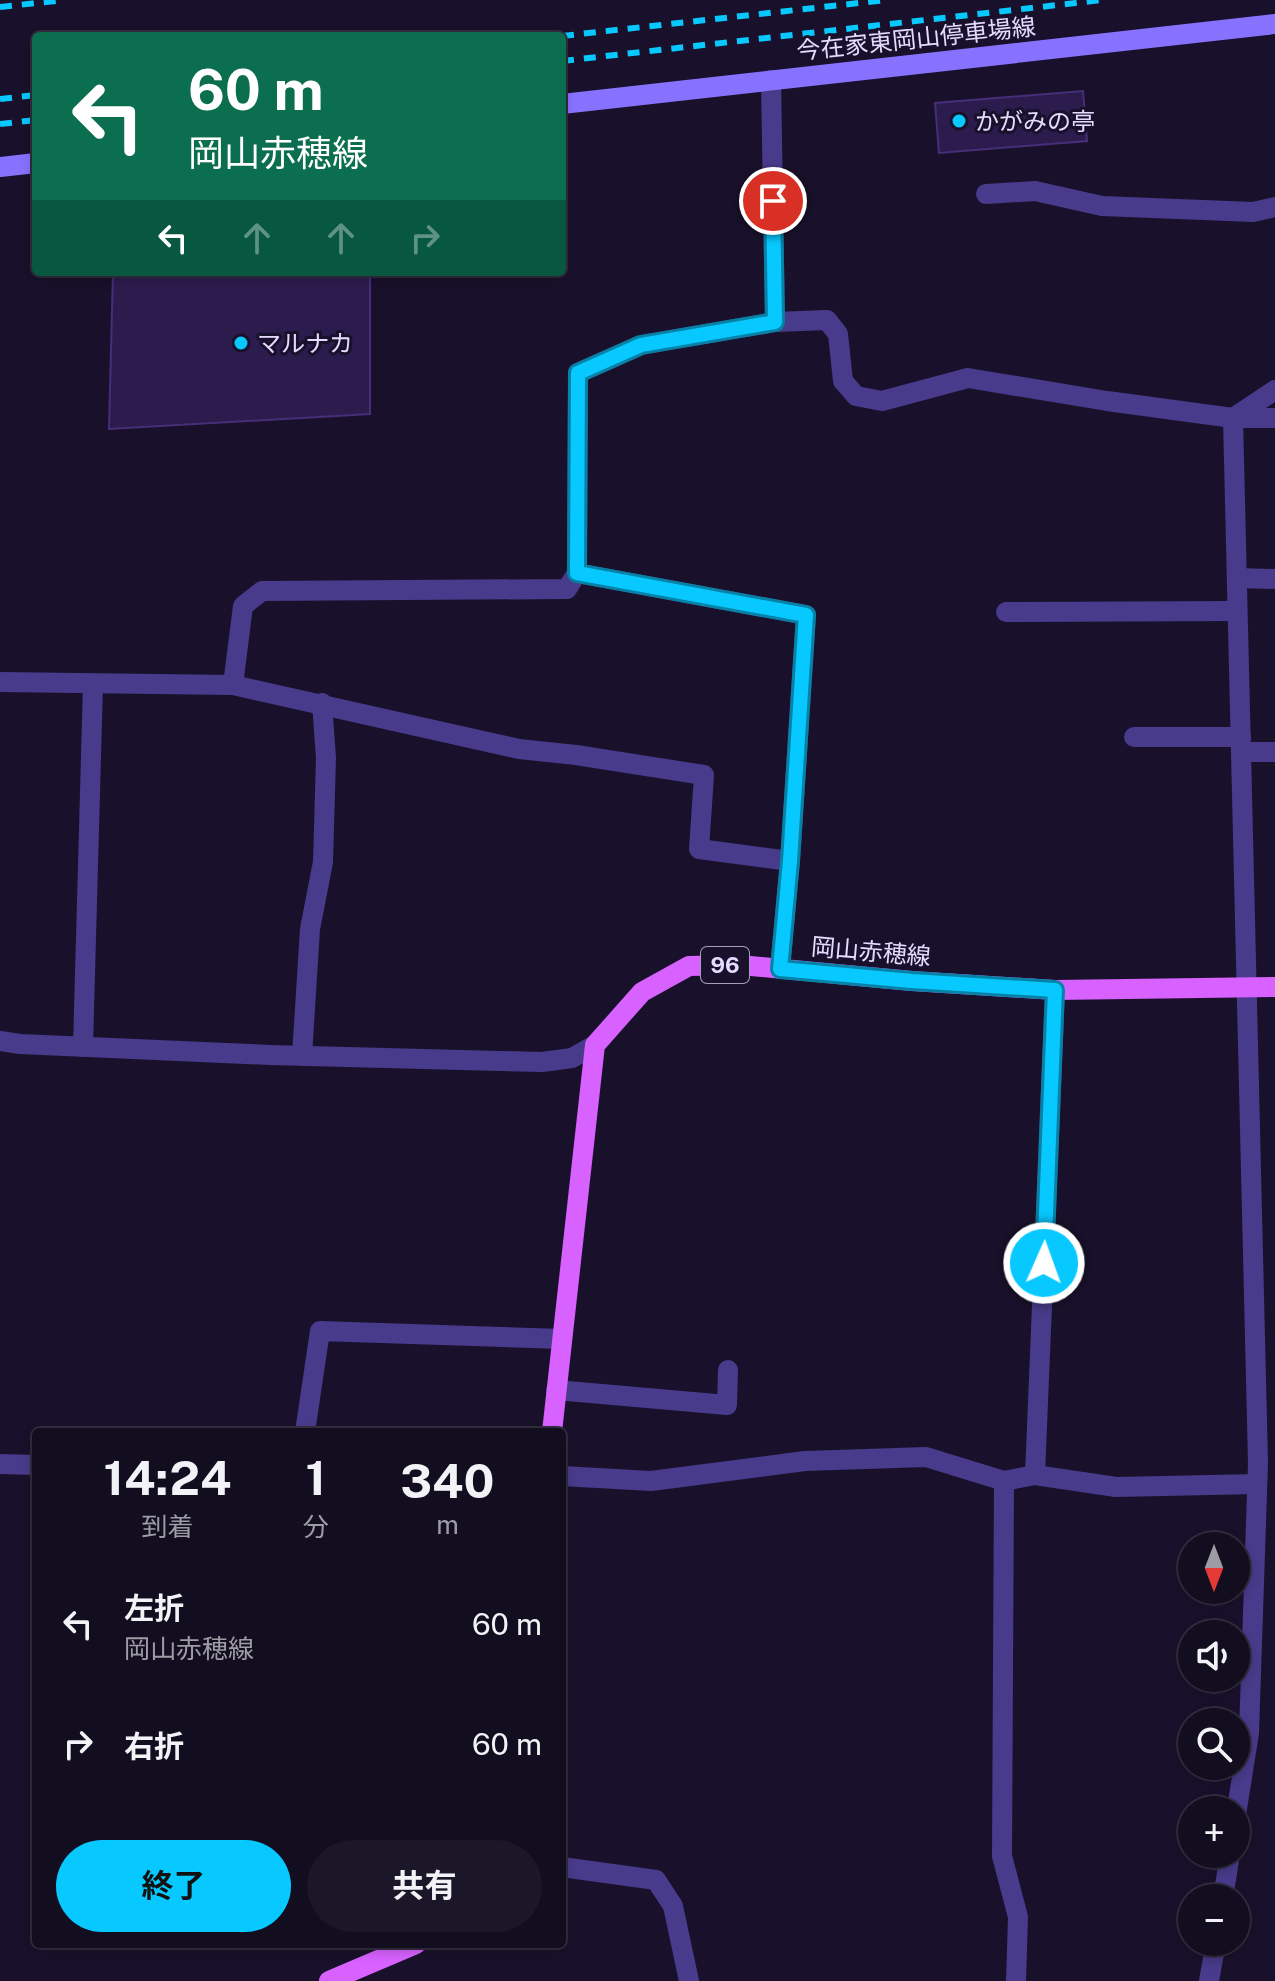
<!DOCTYPE html>
<html lang="ja">
<meta charset="utf-8">
<style>
:root{--surface:#130d20;--page:#1c1629;--text:#f1f3f6;--muted:#9d9ca5;--line:#322d3e;--accent:#07c8ff}
body{margin:0;font-family:"Public Sans","Noto Sans JP",sans-serif;background:var(--page);color:var(--text);height:100vh;display:flex;flex-direction:column;font-size:30px;white-space:nowrap}
*{box-sizing:border-box;margin:0}
p{font-size:26px;color:var(--muted)}
.icon{flex:none;width:44px;height:44px;fill:none;stroke:currentColor;stroke-width:2;stroke-linecap:round;stroke-linejoin:round}
.map{position:relative;flex:1;overflow:hidden}
.drawer{position:absolute;left:32px;top:1428px;width:534px;height:520px;display:flex;flex-direction:column;background:var(--surface);border-radius:8px;box-shadow:0 4px 12px #0003,0 0 0 2px var(--line)}
.drawer>*{flex:none}
.hud{position:absolute;left:32px;top:32px;width:534px;height:244px;border-radius:8px;box-shadow:0 4px 12px #0003,0 0 0 2px var(--line);background:#0b6e4f;color:#fff;overflow:hidden}
.needle{width:52px;rotate:180deg}
.tools{position:absolute;left:1178px;top:1532px;display:grid;gap:16px}
.tools a{display:grid;place-items:center;width:72px;height:72px;border-radius:50%;background:var(--surface);box-shadow:0 4px 12px #0003,0 0 0 2px var(--line);font-size:40px}
.pin{position:absolute;display:grid;place-items:center;width:68px;height:68px;color:#fff;margin:-34px;border:4px solid #fff;border-radius:50%;box-shadow:0 2px 8px #0007}
.me{position:absolute;width:88px;margin:-44px;rotate:2deg;stroke-linejoin:round;filter:drop-shadow(0 0 6px #0008)}
.turn{display:flex;align-items:center;gap:28px;height:168px;padding:0 24px;font-size:36px}
.turn .icon{width:104px;height:104px;stroke-width:2.5}
.turn b{display:block;font-size:56px;line-height:68px}
.lanes{display:flex;align-items:center;height:76px;padding:0 24px;background:#0003;justify-content:center;gap:40px;direction:ltr}
.lanes .off{opacity:.35}
.eta{display:flex;justify-content:space-evenly;align-items:center;height:136px;text-align:center}
.eta b{font-size:48px;font-weight:700;line-height:56px}
.action{display:flex;gap:16px;margin-top:auto;padding:16px 24px}
.action a{flex:1;height:92px;border-radius:48px;background:var(--accent);color:#111;font-size:32px;font-weight:700;line-height:92px;text-align:center}
.action a+a{background:var(--page);color:var(--text)}
ul{padding:0;list-style:none}
li{display:flex;align-items:center;gap:24px;height:120px;padding:0 24px}
li div{flex:1}
li b{display:block;font-size:30px}
li em{font-style:normal}
.map>svg:first-child{display:block}
</style>
<div class="map">
<svg width="1275" height="1981" viewBox="0 0 1275 1981">
<rect width="100%" height="100%" fill="#19112b"/>
<g fill="#2c1c4d" stroke="#462e79" stroke-width="2">
<path d="M1083,91L1087,141L939,153L935,103Z"/>
<path d="M113,272H370V414L109,429Z"/>
</g>
<g fill="none" stroke-linecap="round" stroke-linejoin="round">
<g stroke="#483b8b" stroke-width="20">
<path d="M771,80L775,322L827,320L838,334L843,381L856,396L882,401L968,378L1107,401L1233,418L1275,390"/>
<path d="M986,194L1035,191L1102,206L1253,212L1275,207"/>
<path d="M775,322L641,345L578,373L577,573L806,615L790,861L780,969"/>
<path d="M1237,578L1275,579"/>
<path d="M1006,612L1237,611"/>
<path d="M0,682L233,685L519,749L576,755L704,775L699,849L790,861"/>
<path d="M233,685L243,606L262,591L567,589L577,573"/>
<path d="M1134,737H1241"/>
<path d="M1241,752H1275"/>
<path d="M0,1041L20,1044L270,1055L542,1062L572,1058L595,1045"/>
<path d="M83,1047L93,684"/>
<path d="M302,1056L310,929L323,862L326,758L322,703"/>
<path d="M556,1390L727,1405L728,1370"/>
<path d="M305,1432L320,1331L562,1339"/>
<path d="M0,1464L36,1465"/>
<path d="M1035,1475L1055,990"/>
<path d="M562,1476L651,1481L805,1461L926,1457L1004,1481L1035,1475L1116,1487L1257,1484"/>
<path d="M1004,1481L1002,1856L1018,1917L1016,1981"/>
<path d="M1236,1815L1249,1733L1258,1463L1233,418H1275"/>
<path d="M562,1867L656,1880L673,1906L689,1981"/>
<path d="M1223,1898L1230,1854"/>
<path d="M1209,1981L1216,1942"/>
</g>
<g stroke="#8772ff" stroke-width="20">
<path d="M562,104L1275,24"/>
<path d="M0,167L36,163"/>
</g>
<g stroke="#d862ff" stroke-width="20">
<path d="M552,1432L595,1045L642,992L689,966L740,965L912,981L1055,990L1275,987"/>
<path d="M329,1981L416,1944"/>
</g>
<g stroke="#07c8ff" stroke-width="6" stroke-dasharray="12 10" stroke-linecap="butt">
<path d="M0,7L64,0"/>
<path d="M562,36L886,0"/>
<path d="M562,61L1102,0"/>
<path d="M0,99L36,95"/>
<path d="M0,124L36,120"/>
</g>
</g>
<g fill="none" stroke-linecap="round" stroke-linejoin="round">
<g stroke="#0582a6" stroke-width="20">
<path id="route" d="M773,201L775,322L641,345L578,373L577,573L806,615L790,861L780,969L912,981L1055,990L1044,1263"/>
</g>
<use href="#route" stroke="#07c8ff" stroke-width="14"/>
</g>
<g fill="#07c8ff" stroke="#19112b" stroke-width="3">
<circle cx="959" cy="121" r="8"/>
<circle cx="241" cy="343" r="8"/>
</g>
<g text-anchor="middle" dominant-baseline="central" stroke-width="6" stroke-linejoin="round" paint-order="stroke">
<rect fill="#19112b" stroke="#a79ebf" stroke-width="2" x="701" y="947" width="48" height="36" rx="6"/>
<g font-size="22" font-weight="bold" fill="#e4dbff">
<text x="725" y="965">96</text>
</g>
<g font-size="24" fill="#e4dbff" stroke="#19112b">
<text transform="translate(916 38) rotate(-6)">今在家東岡山停車場線</text>
<text transform="translate(871 951) rotate(5)">岡山赤穂線</text>
</g>
<g font-size="24" fill="#e4dbff" stroke="#19112b" text-anchor="start">
<text x="975" y="121">かがみの亭</text>
<text x="257" y="343">マルナカ</text>
</g>
</g>
</svg>
<div class="tools">
<a><svg class="needle" viewBox="-14 -14 28 28"><path d="M0-13l5 13h-10z" fill="#e53935"/><path d="M0 13l5-13h-10z" fill="#9d9ca5"/></svg></a>
<a><svg class="icon" aria-label="sound" viewBox="0 0 24 24"><path d="M4 9h4l5-4v14l-5-4H4zM17 9q2 3 0 6"/></svg></a>
<a><svg class="icon" aria-label="search" viewBox="0 0 24 24"><circle cx="10" cy="10" r="6"/><path d="M15 15l6 6"/></svg></a>
<a>+</a>
<a>−</a>
</div>
<div class="pin" style="left:773px;top:201px;background:#d93025"><svg class="icon" aria-label="arrive" viewBox="0 0 24 24"><path d="M6 21V4h12l-3 4 3 4H6"/></svg></div>
<svg class="me" style="left:1044px;top:1263px" viewBox="-20 -20 40 40"><circle r="17" fill="#07c8ff" stroke="#fff" stroke-width="3"/><path d="M0-11L8 9 0 5-8 9z" fill="#fff"/></svg>
<div class="hud">
<div class="turn"><svg class="icon" aria-label="left" viewBox="0 0 24 24"><path d="M17 20v-9H6M10 6l-5 5 5 5"/></svg><div><b>60 m</b>岡山赤穂線</div></div>
<div class="lanes"><svg class="icon" aria-label="left" viewBox="0 0 24 24"><path d="M17 20v-9H6M10 6l-5 5 5 5"/></svg><svg class="icon off" aria-label="ahead" viewBox="0 0 24 24"><path d="M12 20V5M6 11l6-6 6 6"/></svg><svg class="icon off" aria-label="ahead" viewBox="0 0 24 24"><path d="M12 20V5M6 11l6-6 6 6"/></svg><svg class="icon off" aria-label="right" viewBox="0 0 24 24"><path d="M7 20v-9h11M14 6l5 5-5 5"/></svg></div>
</div>
<section class="drawer">
<div class="eta">
<div><b>14:24</b><p>到着</p></div>
<div><b>1</b><p>分</p></div>
<div><b>340</b><p>m</p></div>
</div>
<ul>
<li><svg class="icon" aria-label="left" viewBox="0 0 24 24"><path d="M17 20v-9H6M10 6l-5 5 5 5"/></svg><div><b>左折</b><p>岡山赤穂線</p></div><em>60 m</em></li>
<li><svg class="icon" aria-label="right" viewBox="0 0 24 24"><path d="M7 20v-9h11M14 6l5 5-5 5"/></svg><div><b>右折</b></div><em>60 m</em></li>
</ul>
<div class="action"><a>終了</a><a>共有</a></div>
</section>
</div>
